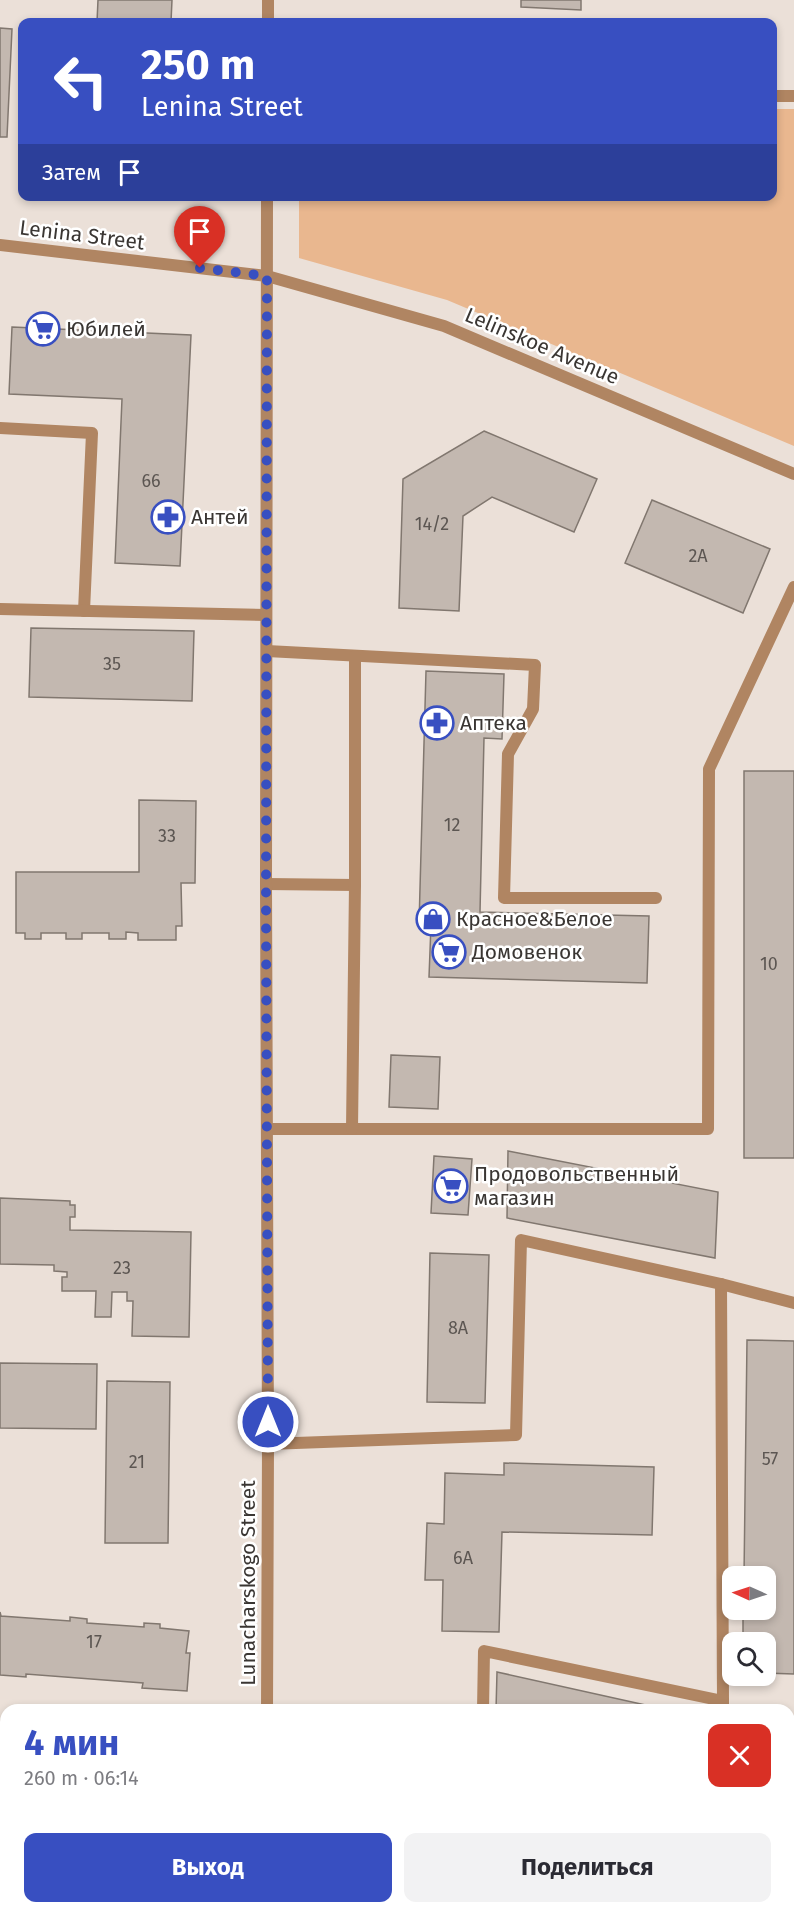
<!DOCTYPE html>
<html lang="ru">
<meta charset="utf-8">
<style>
:root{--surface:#fff;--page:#f2f2f3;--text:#2b2b33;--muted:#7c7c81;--accent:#384fc1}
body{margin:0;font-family:"Fira Sans",sans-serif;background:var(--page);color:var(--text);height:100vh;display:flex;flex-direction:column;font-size:22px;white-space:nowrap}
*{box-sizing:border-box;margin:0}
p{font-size:20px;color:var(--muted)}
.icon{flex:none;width:33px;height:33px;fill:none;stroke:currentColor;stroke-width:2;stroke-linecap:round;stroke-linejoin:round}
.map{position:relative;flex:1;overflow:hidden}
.panel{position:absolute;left:0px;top:1704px;width:795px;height:210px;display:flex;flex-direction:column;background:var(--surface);border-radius:18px 18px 0 0;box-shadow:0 3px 9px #0003}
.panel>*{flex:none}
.hud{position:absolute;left:18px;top:18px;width:759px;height:183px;border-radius:12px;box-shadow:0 3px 9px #0003;background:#384fc1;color:#fff;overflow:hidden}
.needle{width:39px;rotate:273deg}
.controls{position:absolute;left:722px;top:1566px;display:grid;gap:12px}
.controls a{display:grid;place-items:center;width:54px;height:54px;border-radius:12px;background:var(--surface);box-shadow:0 3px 9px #0003;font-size:30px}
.pin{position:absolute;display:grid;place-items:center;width:51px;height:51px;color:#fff;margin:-62px -26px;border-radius:50% 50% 50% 0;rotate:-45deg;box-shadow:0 0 6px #0007}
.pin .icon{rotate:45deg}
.me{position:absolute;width:66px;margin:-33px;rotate:0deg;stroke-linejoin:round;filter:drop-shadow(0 0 4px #0008)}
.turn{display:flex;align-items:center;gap:21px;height:126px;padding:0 24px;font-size:27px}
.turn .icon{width:78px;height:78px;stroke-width:2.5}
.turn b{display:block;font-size:42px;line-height:51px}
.then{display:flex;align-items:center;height:57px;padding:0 24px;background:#0003;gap:12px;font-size:22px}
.round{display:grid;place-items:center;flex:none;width:63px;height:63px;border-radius:12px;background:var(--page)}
.headline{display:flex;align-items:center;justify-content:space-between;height:102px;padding:0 24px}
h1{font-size:36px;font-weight:700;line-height:45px;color:var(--accent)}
.button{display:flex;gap:12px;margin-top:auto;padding:12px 24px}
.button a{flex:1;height:69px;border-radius:12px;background:var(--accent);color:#fff;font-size:24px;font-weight:700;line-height:69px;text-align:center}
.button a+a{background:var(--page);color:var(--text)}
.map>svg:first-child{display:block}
</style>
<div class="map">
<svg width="794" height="1914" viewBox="0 0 794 1914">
<rect width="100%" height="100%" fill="#ebe0d8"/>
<path fill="#e9b78f" d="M773,109H794V446L447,300L299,258V197L772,196Z"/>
<g fill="#c3b8b0" stroke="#81776f" stroke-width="1.5">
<path d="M98,0H172L171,22H97Z"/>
<path d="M521,0H581V10L521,7Z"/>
<path d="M0,28L12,29L7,137H0Z"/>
<path d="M12,327L191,335L180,566L115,563L122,399L9,394Z"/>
<path d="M484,431L597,479L574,532L492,497L463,516L459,611L399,608L403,479Z"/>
<path d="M652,500L770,549L743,613L625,563Z"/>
<path d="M31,628L194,631L192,701L29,697Z"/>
<path d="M426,671L504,674L502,739L484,738L480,912L649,916L647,983L429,977L431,925H419Z"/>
<rect x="744" y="771" width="50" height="387"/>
<path d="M139,800L196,801L195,883H181L182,926H176V940H138V933L126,932V939H109V933H82V939H66V933H41V939H25V933H16V872H139Z"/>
<path d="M391,1055L440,1057L438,1109L389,1107Z"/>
<path d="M508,1151L718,1192L715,1258L507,1218Z"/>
<path d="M434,1156L472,1159L468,1215L431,1213Z"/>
<path d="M0,1198L70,1201V1205H75V1217H70V1230L191,1232L189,1337L132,1336L133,1301H127V1292H112L111,1317H95L96,1291H62V1277H67V1272L54,1271V1265L0,1264Z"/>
<path d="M430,1253L489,1255L485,1403L427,1402Z"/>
<path d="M747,1340L794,1341V1674L765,1673V1642H743V1610H765V1576H744Z"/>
<path d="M0,1363L97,1364L96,1429L0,1428Z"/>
<path d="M107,1381L170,1382L168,1543H105Z"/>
<path d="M504,1463L654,1467L652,1535L502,1532L499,1632L442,1631L443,1580H425L427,1523L444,1524L445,1473L504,1475Z"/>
<path d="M0,1612L1,1616L70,1621V1617L87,1619V1623L144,1627V1623L160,1624V1628L189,1631L186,1653H190L187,1691L142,1688L143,1683L26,1674V1677L0,1675Z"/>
<path d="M497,1672L668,1710H496Z"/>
<path d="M0,1728H6L4,1777H0Z"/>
<rect x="6" y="1908" width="24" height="6"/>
<path d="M70,1908H103V1914H69Z"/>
</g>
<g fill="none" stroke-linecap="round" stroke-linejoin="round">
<g stroke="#b08562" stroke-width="12">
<path d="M772,96H794"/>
<path d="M0,428L92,433L84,611"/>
<path d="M0,609L266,615"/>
<path d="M267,651L535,665L533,709L508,754L504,898H656"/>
<path d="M266,884L355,885"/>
<path d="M267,1129H708L709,769L794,587"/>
<path d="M352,1129L355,885V656"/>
<path d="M721,1284L723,1701"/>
<path d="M268,1444L516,1435L521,1240L721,1284L794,1303"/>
<path d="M483,1710L484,1651L723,1701V1710"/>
<path d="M722,1914V1908"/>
</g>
<g stroke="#b08562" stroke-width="12">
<path d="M0,1829L6,1830"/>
<path d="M657,1908L706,1914"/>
</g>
<g stroke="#b08562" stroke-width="12">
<path d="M268,22V0"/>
<path d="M0,245L267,276L444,326L794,474"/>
<path d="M267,1710L268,1444L266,884L267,196"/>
<path d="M266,1914V1908"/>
</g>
</g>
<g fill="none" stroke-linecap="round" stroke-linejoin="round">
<path stroke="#384fc1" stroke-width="10" stroke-dasharray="0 18" d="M200,268L267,276L266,906L268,1422"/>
</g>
<defs>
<g id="supermarket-ring" transform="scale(1.725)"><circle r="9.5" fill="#fff" stroke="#384fc1" stroke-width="1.5"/><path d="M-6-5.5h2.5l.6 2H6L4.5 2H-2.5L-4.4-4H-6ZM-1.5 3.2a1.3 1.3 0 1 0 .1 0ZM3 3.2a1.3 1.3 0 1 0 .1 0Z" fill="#384fc1"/></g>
<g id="pharmacy-ring" transform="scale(1.725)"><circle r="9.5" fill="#fff" stroke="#384fc1" stroke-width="1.5"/><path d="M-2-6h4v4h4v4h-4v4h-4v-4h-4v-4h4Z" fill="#384fc1"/></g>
<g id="shop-ring" transform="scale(1.725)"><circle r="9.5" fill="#fff" stroke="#384fc1" stroke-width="1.5"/><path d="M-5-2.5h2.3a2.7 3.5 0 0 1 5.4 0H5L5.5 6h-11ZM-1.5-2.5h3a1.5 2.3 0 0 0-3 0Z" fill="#384fc1"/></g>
</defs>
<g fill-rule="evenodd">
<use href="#supermarket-ring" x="43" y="329"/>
<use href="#pharmacy-ring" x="168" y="517"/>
<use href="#pharmacy-ring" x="437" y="723"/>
<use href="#shop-ring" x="433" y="919"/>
<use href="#supermarket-ring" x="449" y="952"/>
<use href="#supermarket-ring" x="451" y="1186"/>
</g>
<g text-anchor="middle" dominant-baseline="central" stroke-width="5" stroke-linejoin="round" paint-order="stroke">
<g font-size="18" fill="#5c5652">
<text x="151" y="481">66</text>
<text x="432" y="524">14/2</text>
<text x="698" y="556">2А</text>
<text x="112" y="664">35</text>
<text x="452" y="825">12</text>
<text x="167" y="836">33</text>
<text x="769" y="964">10</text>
<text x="122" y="1268">23</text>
<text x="458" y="1328">8А</text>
<text x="770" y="1459">57</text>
<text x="137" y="1462">21</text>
<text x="463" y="1558">6А</text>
<text x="94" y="1642">17</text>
</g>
<g font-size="21" fill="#3a3633" stroke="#fff">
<text transform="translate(82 235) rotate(7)">Lenina Street</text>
<text transform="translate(542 346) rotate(23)">Lelinskoe Avenue</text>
<text transform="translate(248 1583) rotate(-90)">Lunacharskogo Street</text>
</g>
<g font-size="21" fill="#3a3633" stroke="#fff" text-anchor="start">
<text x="66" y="329">Юбилей</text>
<text x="191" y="517">Антей</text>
<text x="460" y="723">Аптека</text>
<text x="456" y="919">Красное&amp;Белое</text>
<text x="472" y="952">Домовенок</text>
<text x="474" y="1174">Продовольственный<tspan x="474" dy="24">магазин</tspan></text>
</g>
</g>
</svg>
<div class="controls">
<a><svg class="needle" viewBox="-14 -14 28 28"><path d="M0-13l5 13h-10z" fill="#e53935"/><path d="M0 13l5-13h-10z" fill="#7c7c81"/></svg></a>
<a><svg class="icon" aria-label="search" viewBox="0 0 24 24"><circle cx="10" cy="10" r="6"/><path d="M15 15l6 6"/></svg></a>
</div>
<div class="pin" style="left:200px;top:268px;background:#d93025"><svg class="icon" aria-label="arrive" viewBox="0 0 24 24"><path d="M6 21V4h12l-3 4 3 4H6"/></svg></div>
<svg class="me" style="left:268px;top:1422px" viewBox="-20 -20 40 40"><circle r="17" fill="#384fc1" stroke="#fff" stroke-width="3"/><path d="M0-11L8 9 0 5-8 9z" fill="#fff"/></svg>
<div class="hud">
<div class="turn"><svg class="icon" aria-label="left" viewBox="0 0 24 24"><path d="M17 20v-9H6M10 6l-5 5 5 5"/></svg><div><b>250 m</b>Lenina Street</div></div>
<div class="then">Затем<svg class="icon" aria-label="arrive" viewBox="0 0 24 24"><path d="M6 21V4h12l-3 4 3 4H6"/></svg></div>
</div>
<section class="panel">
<div class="headline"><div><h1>4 мин</h1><p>260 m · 06:14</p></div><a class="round" style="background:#d93025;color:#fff"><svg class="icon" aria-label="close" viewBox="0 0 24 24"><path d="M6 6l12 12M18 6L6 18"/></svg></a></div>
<div class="button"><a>Выход</a><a>Поделиться</a></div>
</section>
</div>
